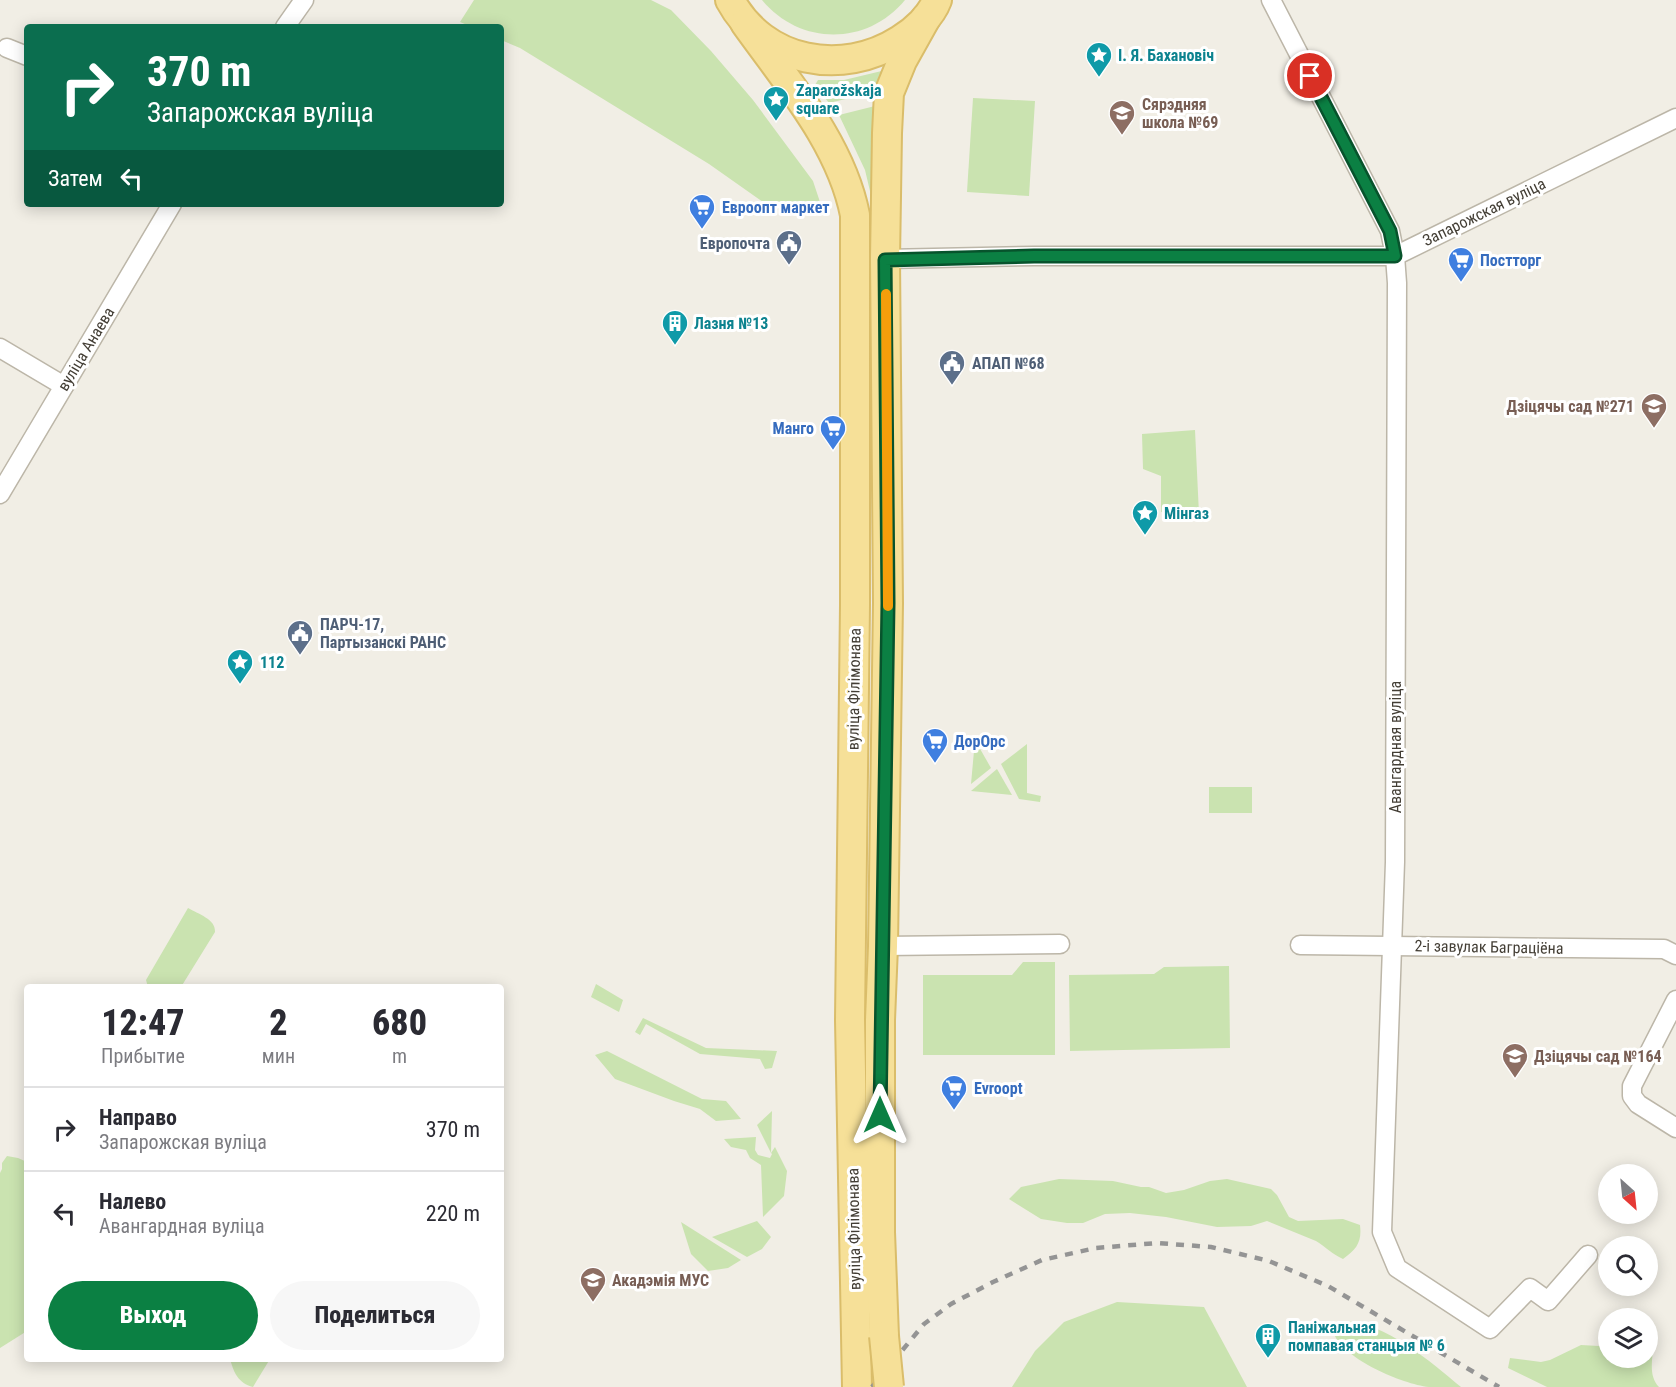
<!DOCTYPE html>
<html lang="ru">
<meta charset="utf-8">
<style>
:root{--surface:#fff;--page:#f7f7f7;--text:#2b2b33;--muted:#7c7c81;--line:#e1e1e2;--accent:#0b8043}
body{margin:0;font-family:"Roboto Condensed",sans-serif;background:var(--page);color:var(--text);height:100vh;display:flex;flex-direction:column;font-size:22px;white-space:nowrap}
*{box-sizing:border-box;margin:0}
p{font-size:20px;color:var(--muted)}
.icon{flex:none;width:33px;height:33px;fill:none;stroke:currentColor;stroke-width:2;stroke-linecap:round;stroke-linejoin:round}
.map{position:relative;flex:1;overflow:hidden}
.side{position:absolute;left:24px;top:984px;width:480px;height:378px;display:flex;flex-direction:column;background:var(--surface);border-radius:6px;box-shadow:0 3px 15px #0003}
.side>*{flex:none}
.guide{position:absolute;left:24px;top:24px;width:480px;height:183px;border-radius:6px;box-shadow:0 3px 15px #0003;background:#0b6e4f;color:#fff;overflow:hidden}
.needle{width:39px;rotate:153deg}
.buttons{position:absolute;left:1598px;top:1164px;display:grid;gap:12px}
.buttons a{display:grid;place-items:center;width:60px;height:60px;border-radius:50%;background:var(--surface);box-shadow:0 3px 15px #0003;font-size:30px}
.pin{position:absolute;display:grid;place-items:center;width:51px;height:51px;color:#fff;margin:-26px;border:3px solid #fff;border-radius:50%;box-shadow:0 2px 6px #0007}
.me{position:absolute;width:66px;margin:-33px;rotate:0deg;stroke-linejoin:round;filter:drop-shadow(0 0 4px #0008)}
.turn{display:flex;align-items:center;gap:21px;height:126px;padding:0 24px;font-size:27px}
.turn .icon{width:78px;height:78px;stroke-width:2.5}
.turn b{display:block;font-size:42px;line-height:51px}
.then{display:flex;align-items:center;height:57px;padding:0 24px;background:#0003;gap:12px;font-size:22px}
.eta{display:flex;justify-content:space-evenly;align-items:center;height:102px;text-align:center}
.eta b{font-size:36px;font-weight:800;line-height:42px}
.button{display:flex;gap:12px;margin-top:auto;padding:12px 24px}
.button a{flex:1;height:69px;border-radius:36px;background:var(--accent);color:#fff;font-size:24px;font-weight:800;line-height:69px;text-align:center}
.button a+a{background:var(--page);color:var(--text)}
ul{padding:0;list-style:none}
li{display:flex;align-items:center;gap:18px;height:84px;padding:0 24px;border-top:2px solid var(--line)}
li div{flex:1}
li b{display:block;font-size:22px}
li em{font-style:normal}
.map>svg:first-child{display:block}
</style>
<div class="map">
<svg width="1676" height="1387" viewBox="0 0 1676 1387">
<rect width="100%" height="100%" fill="#f1eee5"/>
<g fill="#cae3b0">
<path d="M474,0H651L671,10L711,51L753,100L813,181L823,211L773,209L709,164L520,48L501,40V27H472L460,22Z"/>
<path d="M762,0H905C867,46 800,46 762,0Z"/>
<path d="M890,69L883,90L829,103L815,85L818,80H844Z"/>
<path d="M973,98L1035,101L1029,196L967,192Z"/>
<path d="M879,105L874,208L865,170L839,115Z"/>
<path d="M1195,430L1199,514L1161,512V476L1143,469L1142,434Z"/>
<path d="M975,740L991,768L971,784Z"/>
<path d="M1027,744V793L1041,796L1040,802L1019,799L1001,764Z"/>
<path d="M997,769L1012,795L971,791Z"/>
<rect x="1209" y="787" width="43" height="26"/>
<path d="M188,908C198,914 216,919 215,932L181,987H148L146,980Z"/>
<path d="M1023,962H1055V1055H923V975H1012Z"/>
<path d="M1229,966L1230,1048L1070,1051L1069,975L1154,974L1164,967Z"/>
<path d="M596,984L623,1000L619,1012L591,997Z"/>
<path d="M643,1018L706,1048L777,1051L772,1068L765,1069L760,1059L700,1054L646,1024L640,1035L635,1032Z"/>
<path d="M607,1051L702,1099L726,1101L741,1119L716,1121L700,1109L674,1101L615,1079L595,1055Z"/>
<path d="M772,1111L771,1153L775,1147L787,1171L784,1196L763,1217L761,1165L750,1158L746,1150L731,1147L724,1139L756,1137L755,1150L758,1155L770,1158L772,1154L771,1153L757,1125Z"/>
<path d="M7,1156L18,1158L27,1162V1331L0,1348V1173L2,1169V1163Z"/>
<path d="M1059,1179L1113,1181L1141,1187H1149L1166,1193L1184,1190L1210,1181L1227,1179L1271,1189L1277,1195L1289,1217L1298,1221L1343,1219L1360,1225C1362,1242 1357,1249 1343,1259C1332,1254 1327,1248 1316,1241L1267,1221L1251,1226L1217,1227L1166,1217L1130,1213L1105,1214L1083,1223H1067L1041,1219L1009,1199L1021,1187Z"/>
<path d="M757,1221L771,1237L762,1249L747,1257L712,1237Z"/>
<path d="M681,1222L741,1260L728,1268L708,1271L691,1254Z"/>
<path d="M1117,1302L1204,1307L1247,1387H1012L1035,1351L1064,1322Z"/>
<path d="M1344,1321C1385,1322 1431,1362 1461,1387C1451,1387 1439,1387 1429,1387C1402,1384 1344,1359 1334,1334L1337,1326Z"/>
<path d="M1608,1342V1358H1647V1343L1653,1349C1652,1363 1649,1376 1659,1387H1547L1508,1368L1510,1358L1541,1362L1550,1360L1581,1345L1599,1346Z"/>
<path d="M230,1359H270L253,1387C238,1383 234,1373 230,1359Z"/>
</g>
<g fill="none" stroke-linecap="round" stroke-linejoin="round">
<g stroke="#bcb6a8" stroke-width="21">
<g id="street">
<path d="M1271,0L1390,231L1395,256L1397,283L1395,862L1382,1232L1397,1268L1490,1329L1530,1288L1548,1301L1588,1255"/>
<path d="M285,27L304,0"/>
<path d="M7,48L27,56"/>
<path d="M885,259L1034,256H1395L1676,118"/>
<path d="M0,348L64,386"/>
<path d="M0,494L172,204"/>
<path d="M1300,945L1664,949L1676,955"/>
<path d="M883,946L1060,944"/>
<path d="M1676,1000L1632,1086V1096L1638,1104L1676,1128"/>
</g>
</g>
<g stroke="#dabd6a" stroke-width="32">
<g id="primary">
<path d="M730,0C764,63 842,77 900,40C915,31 931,16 937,0"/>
<path d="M745,23C787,82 841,143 855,215V605L850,1020L857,1387"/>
<path d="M884,1336L880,1232V1020L883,946L888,603L885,259L887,133L889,93L902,61L926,18"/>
</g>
</g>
<use href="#street" stroke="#fff" stroke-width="18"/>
<use href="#primary" stroke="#f6e098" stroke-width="28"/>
<path stroke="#949494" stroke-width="4.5" stroke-dasharray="8 8" stroke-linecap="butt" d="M872,1387L924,1324L951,1304L993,1282L1042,1260L1096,1248L1157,1243L1211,1247L1269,1261L1328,1286L1499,1387"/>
<g stroke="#dabd6a" stroke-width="32" stroke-linecap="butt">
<path id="primary-bridge" d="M884,1336L889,1387"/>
</g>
<use href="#primary-bridge" stroke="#f6e098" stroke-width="28"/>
</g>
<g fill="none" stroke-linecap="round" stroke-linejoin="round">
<g stroke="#07532c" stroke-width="15">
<path id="route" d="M880,1115L888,603L885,260L1034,256H1395L1390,231L1310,76"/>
</g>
<use href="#route" stroke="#0b8043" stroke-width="10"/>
<path stroke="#f59e0b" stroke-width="10" d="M886,294L888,606"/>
</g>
<defs>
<g id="sight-pin" transform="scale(1.35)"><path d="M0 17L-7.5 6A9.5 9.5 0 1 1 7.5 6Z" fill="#0f9aa8" stroke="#fff"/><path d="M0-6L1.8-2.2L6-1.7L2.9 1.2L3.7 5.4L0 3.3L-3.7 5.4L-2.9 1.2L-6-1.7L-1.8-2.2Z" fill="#fff"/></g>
<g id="school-pin" transform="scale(1.35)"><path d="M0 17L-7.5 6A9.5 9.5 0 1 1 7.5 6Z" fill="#8d6e63" stroke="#fff"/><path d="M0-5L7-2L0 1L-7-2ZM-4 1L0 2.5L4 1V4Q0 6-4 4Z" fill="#fff"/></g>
<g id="supermarket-pin" transform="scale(1.35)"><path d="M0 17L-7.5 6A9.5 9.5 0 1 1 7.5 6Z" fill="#3f7fe0" stroke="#fff"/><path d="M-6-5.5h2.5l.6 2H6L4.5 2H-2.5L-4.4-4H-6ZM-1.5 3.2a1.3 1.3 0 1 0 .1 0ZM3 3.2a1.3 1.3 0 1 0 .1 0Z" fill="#fff"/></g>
<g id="civic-pin" transform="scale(1.35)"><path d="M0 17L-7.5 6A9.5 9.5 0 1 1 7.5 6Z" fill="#5c6f8a" stroke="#fff"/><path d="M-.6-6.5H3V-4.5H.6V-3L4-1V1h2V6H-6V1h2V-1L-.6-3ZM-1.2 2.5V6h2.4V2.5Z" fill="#fff"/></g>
<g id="building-pin" transform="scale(1.35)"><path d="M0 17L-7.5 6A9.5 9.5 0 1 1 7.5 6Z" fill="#0f9aa8" stroke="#fff"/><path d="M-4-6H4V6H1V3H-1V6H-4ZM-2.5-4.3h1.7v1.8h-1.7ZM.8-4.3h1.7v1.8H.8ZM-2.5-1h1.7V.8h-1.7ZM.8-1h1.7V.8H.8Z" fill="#fff"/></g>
<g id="university-pin" transform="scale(1.35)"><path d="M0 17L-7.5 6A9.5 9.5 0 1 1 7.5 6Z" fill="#8d6e63" stroke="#fff"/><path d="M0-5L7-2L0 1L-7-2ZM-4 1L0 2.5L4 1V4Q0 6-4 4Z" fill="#fff"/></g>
</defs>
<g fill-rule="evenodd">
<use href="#sight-pin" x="1099" y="55"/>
<use href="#sight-pin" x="776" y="99"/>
<use href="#school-pin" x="1122" y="113"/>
<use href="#supermarket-pin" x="702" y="207"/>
<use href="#civic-pin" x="789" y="243"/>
<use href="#supermarket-pin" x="1461" y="260"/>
<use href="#building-pin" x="675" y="323"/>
<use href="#civic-pin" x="952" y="363"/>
<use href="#school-pin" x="1654" y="406"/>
<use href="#supermarket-pin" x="833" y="428"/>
<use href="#sight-pin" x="1145" y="513"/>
<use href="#civic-pin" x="300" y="633"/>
<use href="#sight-pin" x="240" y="662"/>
<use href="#supermarket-pin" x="935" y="741"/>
<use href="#school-pin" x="1515" y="1056"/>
<use href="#supermarket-pin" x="954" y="1088"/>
<use href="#university-pin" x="593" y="1280"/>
<use href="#building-pin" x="1268" y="1336"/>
</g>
<g text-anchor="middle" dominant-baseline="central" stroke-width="6" stroke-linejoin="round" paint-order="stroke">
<g font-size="16" font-weight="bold" fill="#0d838f" stroke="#fff" text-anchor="start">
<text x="1118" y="55">І. Я. Бахановіч</text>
<text x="796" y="90">Zaparožskaja<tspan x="796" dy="18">square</tspan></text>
<text x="694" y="323">Лазня №13</text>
<text x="1164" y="513">Мінгаз</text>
<text x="260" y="662">112</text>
<text x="1288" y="1327">Паніжальная<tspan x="1288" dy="18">помпавая станцыя № 6</tspan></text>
</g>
<g font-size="16" font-weight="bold" fill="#785e54" stroke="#fff" text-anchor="start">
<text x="1142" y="104">Сярэдняя<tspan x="1142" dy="18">школа №69</tspan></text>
<text x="1634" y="406" text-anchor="end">Дзіцячы сад №271</text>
<text x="1534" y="1056">Дзіцячы сад №164</text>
<text x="612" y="1280">Акадэмія МУС</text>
</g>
<g font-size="16" font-weight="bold" fill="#366cbe" stroke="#fff" text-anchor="start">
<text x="722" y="207">Евроопт маркет</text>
<text x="1480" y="260">Постторг</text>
<text x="814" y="428" text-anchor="end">Манго</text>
<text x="954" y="741">ДорОрс</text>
<text x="974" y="1088">Evroopt</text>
</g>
<g font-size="16" fill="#433e35" stroke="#fff">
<text transform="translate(1484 212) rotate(-26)">Запарожская вуліца</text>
<text transform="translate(86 349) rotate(-59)">вуліца Анаева</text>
<text transform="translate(854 689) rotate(-89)">вуліца Філімонава</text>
<text transform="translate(1395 747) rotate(-90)">Авангардная вуліца</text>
<text transform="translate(1489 947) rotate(1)">2-і завулак Баграціёна</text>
<text transform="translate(854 1229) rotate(-91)">вуліца Філімонава</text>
</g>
<g font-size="16" font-weight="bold" fill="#4e5e75" stroke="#fff" text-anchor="start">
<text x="770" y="243" text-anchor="end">Европочта</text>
<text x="972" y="363">АПАП №68</text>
<text x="320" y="624">ПАРЧ-17,<tspan x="320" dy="18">Партызанскі РАНС</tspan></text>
</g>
</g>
</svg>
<div class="buttons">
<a><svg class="needle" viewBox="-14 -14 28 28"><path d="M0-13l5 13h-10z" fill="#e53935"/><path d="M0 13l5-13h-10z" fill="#7c7c81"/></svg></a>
<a><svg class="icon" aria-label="search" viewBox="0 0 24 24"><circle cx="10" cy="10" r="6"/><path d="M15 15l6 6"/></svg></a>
<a><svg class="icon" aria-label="layers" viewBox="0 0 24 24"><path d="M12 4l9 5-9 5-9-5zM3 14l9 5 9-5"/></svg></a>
</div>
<div class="pin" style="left:1310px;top:76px;background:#d93025"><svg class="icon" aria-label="arrive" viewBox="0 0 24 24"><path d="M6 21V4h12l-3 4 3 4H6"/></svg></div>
<svg class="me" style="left:880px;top:1115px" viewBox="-20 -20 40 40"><path d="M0-17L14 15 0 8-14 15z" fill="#0b8043" stroke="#fff" stroke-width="4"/></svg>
<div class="guide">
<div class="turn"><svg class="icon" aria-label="right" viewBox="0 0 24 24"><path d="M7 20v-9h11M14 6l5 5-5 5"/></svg><div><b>370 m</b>Запарожская вуліца</div></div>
<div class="then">Затем<svg class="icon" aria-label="left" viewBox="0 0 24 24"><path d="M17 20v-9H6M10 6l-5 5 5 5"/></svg></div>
</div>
<section class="side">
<div class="eta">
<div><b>12:47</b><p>Прибытие</p></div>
<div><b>2</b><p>мин</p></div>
<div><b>680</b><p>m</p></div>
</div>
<ul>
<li><svg class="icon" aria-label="right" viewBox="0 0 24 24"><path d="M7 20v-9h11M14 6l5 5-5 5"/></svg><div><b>Направо</b><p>Запарожская вуліца</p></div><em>370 m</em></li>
<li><svg class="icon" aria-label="left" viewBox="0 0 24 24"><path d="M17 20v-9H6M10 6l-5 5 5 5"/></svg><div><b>Налево</b><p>Авангардная вуліца</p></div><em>220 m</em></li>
</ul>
<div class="button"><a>Выход</a><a>Поделиться</a></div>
</section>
</div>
